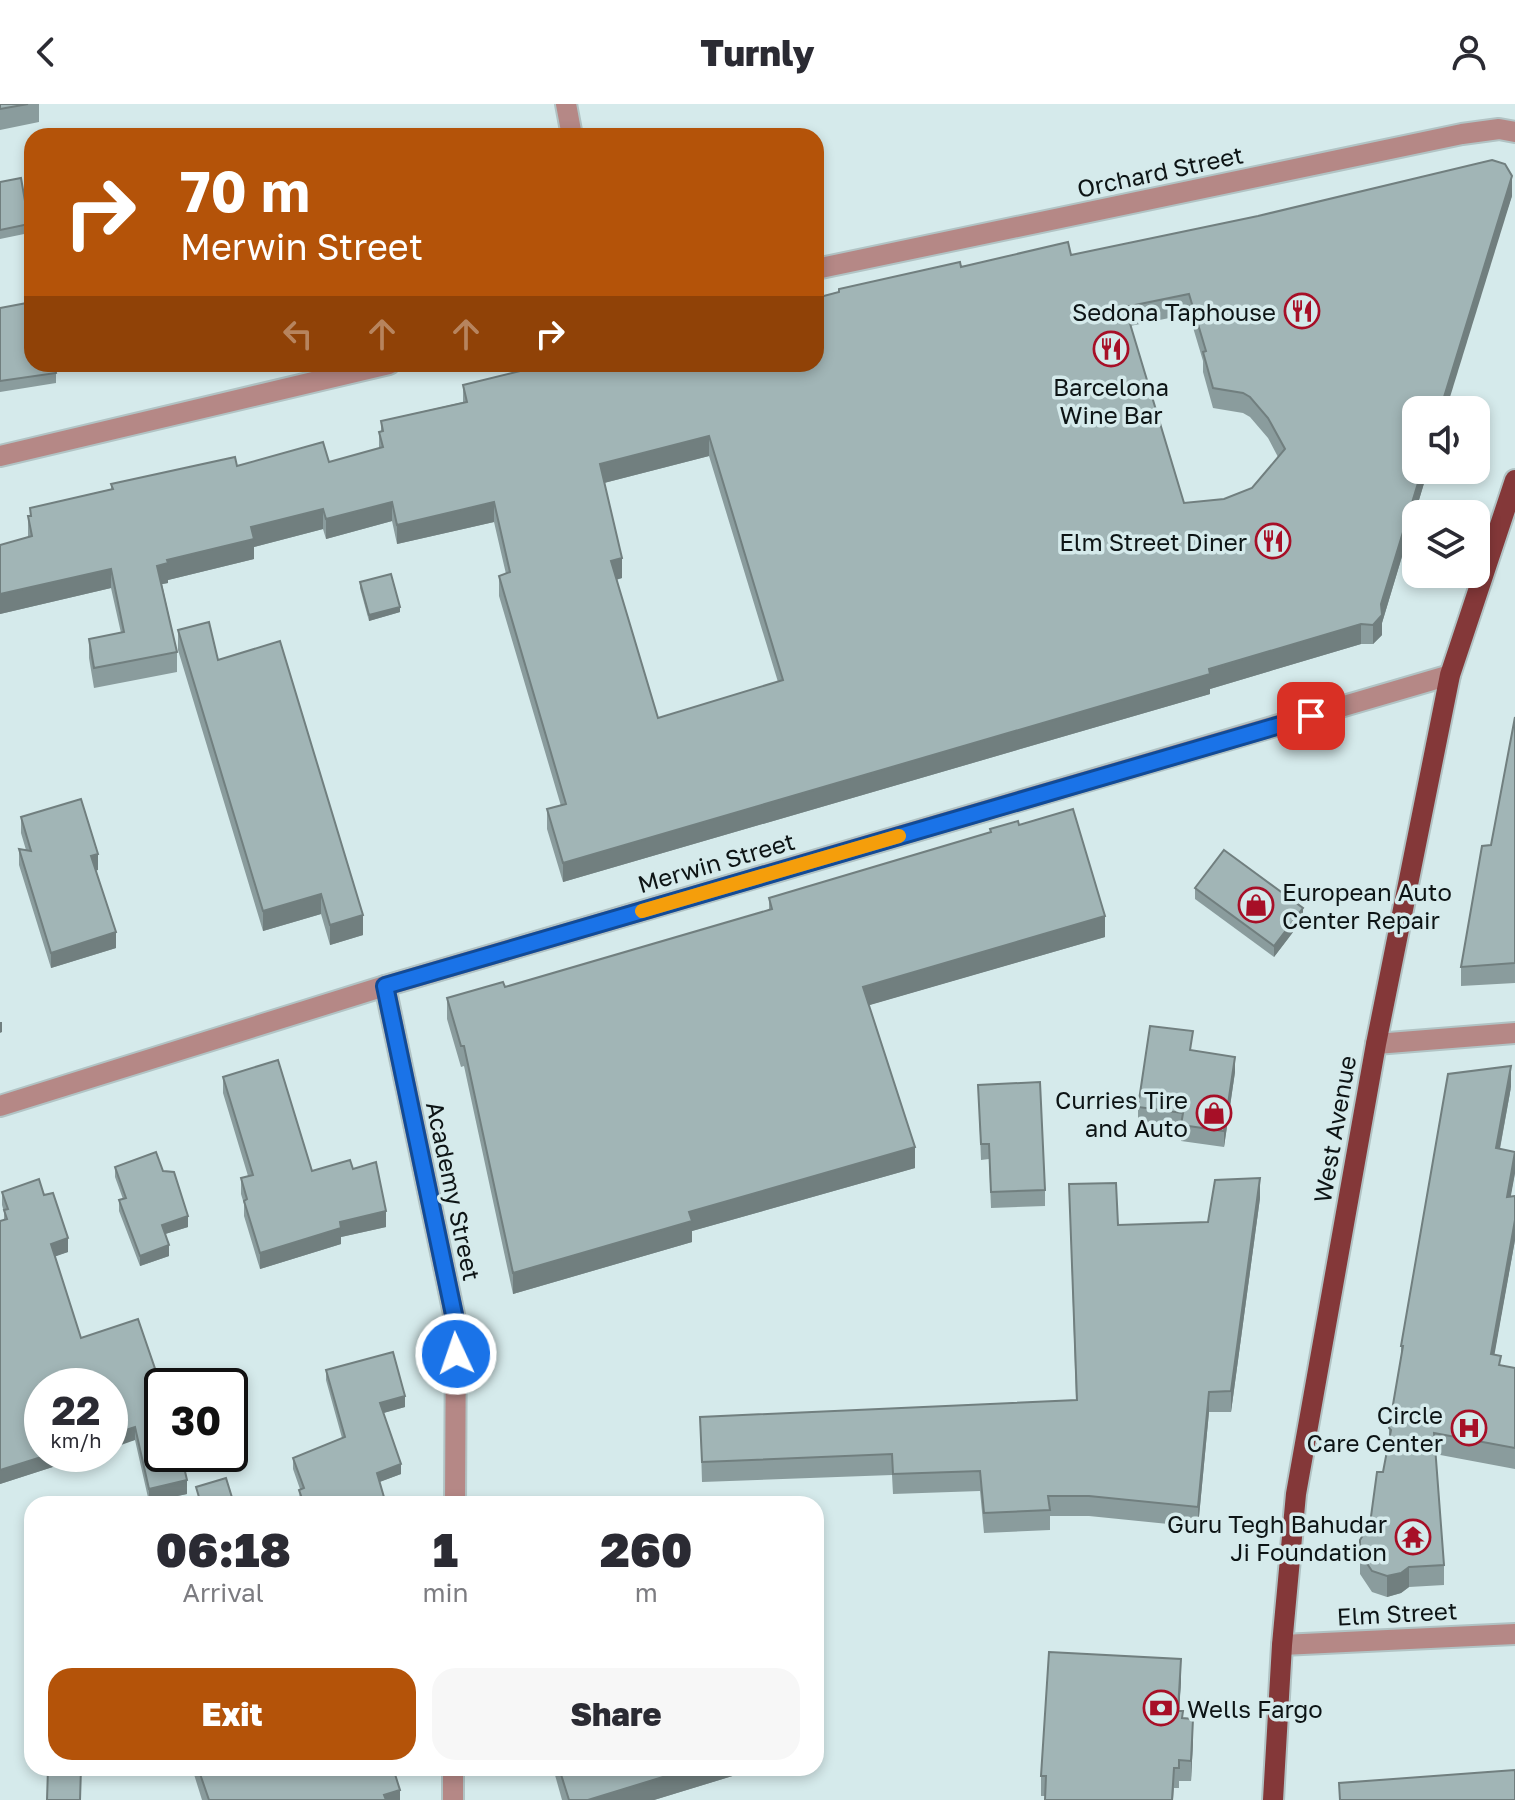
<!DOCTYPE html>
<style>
:root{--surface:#fff;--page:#f7f7f7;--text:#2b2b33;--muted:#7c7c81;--accent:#b45309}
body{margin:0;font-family:"Golos Text",sans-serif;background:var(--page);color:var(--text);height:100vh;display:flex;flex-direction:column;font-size:30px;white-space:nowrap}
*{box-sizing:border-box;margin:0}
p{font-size:26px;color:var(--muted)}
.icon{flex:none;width:44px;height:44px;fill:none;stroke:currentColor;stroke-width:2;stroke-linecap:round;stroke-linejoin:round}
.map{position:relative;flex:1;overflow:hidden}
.side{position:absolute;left:24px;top:1392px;width:800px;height:280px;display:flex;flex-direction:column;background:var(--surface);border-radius:24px;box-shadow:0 4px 12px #0003}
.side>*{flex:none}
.guide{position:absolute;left:24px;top:24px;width:800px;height:244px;border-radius:24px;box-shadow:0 4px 12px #0003;background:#b45309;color:#fff;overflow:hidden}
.controls{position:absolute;left:1402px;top:292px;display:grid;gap:16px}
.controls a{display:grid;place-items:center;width:88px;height:88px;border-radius:16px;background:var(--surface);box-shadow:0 4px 12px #0003;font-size:40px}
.speed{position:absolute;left:24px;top:1264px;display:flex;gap:16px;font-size:40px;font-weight:700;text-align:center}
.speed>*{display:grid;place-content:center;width:104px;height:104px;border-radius:50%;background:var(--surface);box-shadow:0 4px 12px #0003;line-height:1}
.speed small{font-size:20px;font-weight:400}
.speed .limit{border:4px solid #111;border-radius:12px;background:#fff;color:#111}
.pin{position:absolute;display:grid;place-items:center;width:68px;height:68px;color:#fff;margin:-34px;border-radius:16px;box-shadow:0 4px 12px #0006}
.me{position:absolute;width:88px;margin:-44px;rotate:357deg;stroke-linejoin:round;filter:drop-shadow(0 0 6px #0008)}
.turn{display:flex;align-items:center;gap:28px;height:168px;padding:0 24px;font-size:36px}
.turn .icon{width:104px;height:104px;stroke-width:2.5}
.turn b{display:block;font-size:56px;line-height:68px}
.lanes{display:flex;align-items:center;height:76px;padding:0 24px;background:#0003;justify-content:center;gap:40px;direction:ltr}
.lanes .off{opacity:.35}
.eta{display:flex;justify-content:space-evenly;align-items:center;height:136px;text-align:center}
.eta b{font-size:48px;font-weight:800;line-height:56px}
.button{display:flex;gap:16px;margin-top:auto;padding:16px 24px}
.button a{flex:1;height:92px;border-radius:24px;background:var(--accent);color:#fff;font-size:32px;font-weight:800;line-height:92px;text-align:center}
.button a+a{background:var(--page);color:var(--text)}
header{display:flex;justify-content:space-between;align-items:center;height:104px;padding:0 24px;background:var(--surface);font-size:36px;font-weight:800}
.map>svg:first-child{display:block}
</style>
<header><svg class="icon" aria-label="back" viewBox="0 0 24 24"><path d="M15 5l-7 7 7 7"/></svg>Turnly<svg class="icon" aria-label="person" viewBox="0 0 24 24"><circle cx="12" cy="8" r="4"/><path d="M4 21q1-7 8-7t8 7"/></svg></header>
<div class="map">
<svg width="1515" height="1696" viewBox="0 0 1515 1696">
<rect width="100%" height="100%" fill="#d5eaeb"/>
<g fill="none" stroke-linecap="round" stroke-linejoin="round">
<g stroke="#b1c3c4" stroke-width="24">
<g id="street">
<path d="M566,0L572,32"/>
<path d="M816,165L1462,30L1499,25L1515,28"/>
<path d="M0,352L389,260"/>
<path d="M385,882L456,1220L455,1400"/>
<path d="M1376,940L1515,929"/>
<path d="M0,1002L385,882L1450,571"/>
<path d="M1282,1541L1515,1530"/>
<path d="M453,1696V1664"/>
</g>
</g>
<g stroke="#b1c3c4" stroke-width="24">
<path id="primary" d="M1273,1696L1282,1541L1296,1390L1376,940L1450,571L1515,376"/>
</g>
<use href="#street" stroke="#b58886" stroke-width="20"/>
<use href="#primary" stroke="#843839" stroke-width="20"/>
</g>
<g fill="#8a9c9d" fill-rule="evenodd">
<path d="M0,0H39V18L0,26Z"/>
<path d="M0,78L29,120V129L0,135Z"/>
<path d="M1512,92L1416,366H1428L1382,519V531L1373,540H1361L1210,585V590L563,778L547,725V705L561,702L499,492V472L506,470L494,418L397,440L392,417L326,435L323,425L254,443V455L168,476V479L162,480L177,548V568L94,584L89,554V535L121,529L111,484L0,510V441L28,433V412H30V404L111,385V380L237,362L329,358L379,344V328L381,327V317L463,298V281L961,163L1071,151ZM1189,210L1203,257V268L1213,304L1243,309L1250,313L1268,334L1278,353L1252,384L1224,395L1184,399L1130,222ZM709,352L778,578L658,614L616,476L622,474L604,379Z"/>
<path d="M0,204L56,269V279L0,288Z"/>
<path d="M360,478L400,508L369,517L360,484Z"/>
<path d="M178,526L218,556L363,831L330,841L321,810L263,827L178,546Z"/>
<path d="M1515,613V879L1461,882V863L1491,741Z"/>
<path d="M21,713L98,766H96L116,844L51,864L19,761V745L26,746L21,729Z"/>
<path d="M1019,721L1105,833L869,901L915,1064L692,1127V1138L513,1190L464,962L461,963L447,915V894L505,883L769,806V794Z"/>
<path d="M1195,784L1303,815L1274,853L1195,795Z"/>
<path d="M1192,946L1235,968L1224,1043L1181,1037V1025L1138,1019V1003Z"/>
<path d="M223,973L312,1067L353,1065L386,1123L341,1133V1140L260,1165L244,1112V1100L241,1090V1074L248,1072L223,989Z"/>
<path d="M978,981L1045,1086V1102L991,1104L989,1055L981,1056Z"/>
<path d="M1511,983L1500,1045L1515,1069L1510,1093L1515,1092V1136L1494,1250L1501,1262L1515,1264V1365L1435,1350L1444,1461V1481L1409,1483L1401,1489L1387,1493L1372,1488L1360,1470V1436L1370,1420L1383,1368L1389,1336V1324L1401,1255V1242Z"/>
<path d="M115,1063L163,1067L188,1123L165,1130L169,1152L140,1162L119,1107V1096L123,1095L115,1073Z"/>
<path d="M1069,1080L1118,1121L1208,1118L1260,1094L1231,1308H1209L1198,1423L1089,1412H1050V1426L984,1429L980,1387L893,1390L892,1371L702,1378L700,1313L1076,1296Z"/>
<path d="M2,1088L44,1091L68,1148L55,1152L81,1234L187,1390L149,1398L135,1336L42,1350H93L0,1380L4,1116V1108L2,1101Z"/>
<path d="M326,1266L405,1303L383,1309L401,1370L379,1378L386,1400H301L299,1396L300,1385L293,1365V1354L342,1334L326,1276Z"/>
<path d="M1181,1576L1179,1607L1193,1635L1191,1677H1179V1684H1174L1173,1696H1045V1692H1041V1672Z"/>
<path d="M192,1664H393L400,1696H202Z"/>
<path d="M553,1664H739V1670L654,1696H562Z"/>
</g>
<g fill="#717f7f">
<path d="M1512,72V92L1446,306H1440Z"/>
<path d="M709,332V352L600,380V360Z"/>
<path d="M1422,366H1428L1382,519V531L1373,540V521L1381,500Z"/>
<path d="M392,398V417L326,435V415Z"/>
<path d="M494,398V418L397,440V421Z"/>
<path d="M323,405V425L254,443V455L168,476V479L157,481V462L167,456L251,423Z"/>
<path d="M622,454V474L611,477V457Z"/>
<path d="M111,465V484L0,510V490Z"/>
<path d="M400,503V508L369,517V511Z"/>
<path d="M1361,520V540L1210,585V590L563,778V759Z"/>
<path d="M98,750V766L91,768V752Z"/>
<path d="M321,790V810L263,827V807Z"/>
<path d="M1303,804V815L1274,853V842Z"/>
<path d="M363,811V831L330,841V821Z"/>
<path d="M1105,812V833L863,903V883Z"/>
<path d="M116,828V844L51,864V849Z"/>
<path d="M0,918H2V928L0,929Z"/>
<path d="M1235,953V968L1224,1043V1027Z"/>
<path d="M1511,962V983L1496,1065V1044Z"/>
<path d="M915,1043V1064L692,1127V1138L513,1190V1169L689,1108Z"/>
<path d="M1515,1048V1069L1507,1114V1093Z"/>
<path d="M1260,1074V1094L1231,1308V1287Z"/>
<path d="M386,1107V1123L341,1133V1140L260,1165V1149L340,1118Z"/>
<path d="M188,1112V1123L162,1131V1121Z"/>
<path d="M1515,1116V1136L1491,1270V1250Z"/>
<path d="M68,1134V1148L51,1154V1140Z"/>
<path d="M169,1141V1152L140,1162V1152Z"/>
<path d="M1209,1288V1308L1198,1423V1403Z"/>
<path d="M405,1292V1303L380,1310V1299Z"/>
<path d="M135,1323V1336L110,1345V1331Z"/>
<path d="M51,1350H93L0,1380V1366Z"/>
<path d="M401,1360V1370L377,1379V1369Z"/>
<path d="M187,1376V1390L149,1398V1385Z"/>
<path d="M1409,1463V1483L1401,1489L1387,1493V1472Z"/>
<path d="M1181,1555V1576L1178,1628V1607Z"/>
<path d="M1193,1615V1635L1191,1677V1657Z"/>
<path d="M692,1664H739V1670L654,1696H588Z"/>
<path d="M400,1686V1696H384V1691Z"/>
</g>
<g fill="#a1b5b6" stroke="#717f7f" stroke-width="2" fill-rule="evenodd">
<path d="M0,0H28L0,5Z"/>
<path d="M1492,56L1505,60L1512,72L1440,306H1416V366H1422L1381,500L1382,511L1373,521L1361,520L1209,565L1210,570L563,759L547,705L566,700L499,472L510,468L494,398L397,421L392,398L326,415L323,405L251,423L254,435L167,456L168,459L157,462L177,548L94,564L89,535L124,528L111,465L0,490V441L32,432L28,412H31L30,404L113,385L111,380L235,353L237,362L323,338L329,358L383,343L379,328L383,327L381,317L467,298L463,281L524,266L523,264L539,260H816V194L839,188V185L960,158L961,163L1068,138L1071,151L1258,112ZM1189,190L1206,247L1203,248L1213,284L1243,289L1250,293L1268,314L1285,345L1252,384L1224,395L1184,399L1125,203ZM709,332L783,576L658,614L611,457L622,454L600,360Z"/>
<path d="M21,74L29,120L0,126V78Z"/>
<path d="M32,198V260H54L56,269L0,277V204Z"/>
<path d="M391,470L400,503L369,511L360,478Z"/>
<path d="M209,518L218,556L280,537L363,811L330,821L321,790L263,807L178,526Z"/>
<path d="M1515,613V859L1461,863L1482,742L1491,741Z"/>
<path d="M81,695L98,750L91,752L116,828L51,849L19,745L31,747L21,713Z"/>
<path d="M1073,705L1105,812L863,883L915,1043L689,1108L692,1117L513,1169L464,942H461L447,894L503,878L505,883L772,805L769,794L991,728L990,725L1018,717L1019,721Z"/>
<path d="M1224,746L1303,804L1274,842L1195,784Z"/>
<path d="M1150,922L1193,927L1190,946L1235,953L1224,1027L1181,1021L1183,1009L1138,1003Z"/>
<path d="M278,956L312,1067L350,1056L353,1065L376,1058L386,1107L340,1118L341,1124L260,1149L244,1097L247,1095L241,1074L253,1071L223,973Z"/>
<path d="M1511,962L1496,1044L1515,1048L1507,1093L1515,1092V1116L1491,1250L1501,1252L1499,1261L1515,1264V1344L1434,1329L1444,1461L1409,1463L1401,1469L1387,1472L1372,1467L1360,1449V1436L1370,1420L1377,1368H1383L1391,1326L1389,1324L1403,1242H1401L1448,970Z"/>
<path d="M1040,978L1045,1086L991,1088L989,1040H981L978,981Z"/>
<path d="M156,1048L163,1067L174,1068L188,1112L162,1121L169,1141L140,1152L119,1096L126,1094L115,1063Z"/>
<path d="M1260,1074L1231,1287L1209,1288L1198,1403L1089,1392H1048L1050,1406L984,1409L980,1367L893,1370L892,1350L702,1358L700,1313L1077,1296L1069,1080L1116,1079L1118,1121L1208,1118L1215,1076Z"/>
<path d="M39,1075L44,1091L53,1089L68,1134L51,1140L81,1234L138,1215L162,1285V1350H181L187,1376L149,1385L135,1323L110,1331V1282H42V1350H51L0,1366V1117L7,1115L4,1106L8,1105L2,1088Z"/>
<path d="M393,1248L405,1292L380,1299L401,1360L377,1369L386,1400H304L299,1386L304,1384L293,1354L345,1333L326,1266Z"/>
<path d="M226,1374L234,1400H201L196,1383Z"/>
<path d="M1049,1548L1181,1555L1178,1607H1183L1182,1614L1193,1615L1191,1657L1179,1656V1664H1174L1172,1696H1045L1046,1672H1041Z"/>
<path d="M48,1664H81L80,1696H47Z"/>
<path d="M198,1664H393L400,1686L384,1691L386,1696H209Z"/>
<path d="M559,1664H692L588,1696H569Z"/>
<path d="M1515,1666V1696H1340L1339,1679Z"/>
</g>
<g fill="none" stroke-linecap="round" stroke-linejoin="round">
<g stroke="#114b97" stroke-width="20">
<path id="route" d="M456,1250V1220L385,882L1311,612"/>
</g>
<use href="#route" stroke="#1a73e8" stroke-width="14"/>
<path stroke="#f59e0b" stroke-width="14" d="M642,807L899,732"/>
</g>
<defs>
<g id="restaurant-ring" transform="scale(1.8)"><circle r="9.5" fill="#d5eaeb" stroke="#a70f27" stroke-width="1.5"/><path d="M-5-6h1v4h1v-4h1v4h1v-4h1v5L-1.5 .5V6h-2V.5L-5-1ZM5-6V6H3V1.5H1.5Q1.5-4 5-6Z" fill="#a70f27"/></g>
<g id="shop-ring" transform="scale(1.8)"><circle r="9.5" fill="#d5eaeb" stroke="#a70f27" stroke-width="1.5"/><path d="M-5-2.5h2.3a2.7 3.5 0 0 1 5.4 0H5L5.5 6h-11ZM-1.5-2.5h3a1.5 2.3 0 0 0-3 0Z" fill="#a70f27"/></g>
<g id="hospital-ring" transform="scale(1.8)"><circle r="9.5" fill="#d5eaeb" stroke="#a70f27" stroke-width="1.5"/><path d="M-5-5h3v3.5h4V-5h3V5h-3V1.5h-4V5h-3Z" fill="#a70f27"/></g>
<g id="temple-ring" transform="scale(1.8)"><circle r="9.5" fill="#d5eaeb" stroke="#a70f27" stroke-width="1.5"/><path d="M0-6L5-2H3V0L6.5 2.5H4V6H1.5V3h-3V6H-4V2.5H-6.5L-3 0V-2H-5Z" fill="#a70f27"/></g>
<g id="bank-ring" transform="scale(1.8)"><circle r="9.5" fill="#d5eaeb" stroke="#a70f27" stroke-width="1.5"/><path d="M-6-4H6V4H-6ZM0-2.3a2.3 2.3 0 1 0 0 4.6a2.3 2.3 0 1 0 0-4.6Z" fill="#a70f27"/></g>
</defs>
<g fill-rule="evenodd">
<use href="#restaurant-ring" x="1302" y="207"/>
<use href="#restaurant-ring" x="1111" y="245"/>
<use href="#restaurant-ring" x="1273" y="437"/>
<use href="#shop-ring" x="1256" y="801"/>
<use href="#shop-ring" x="1214" y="1009"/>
<use href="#hospital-ring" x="1469" y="1324"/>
<use href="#temple-ring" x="1413" y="1433"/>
<use href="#bank-ring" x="1161" y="1604"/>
</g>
<g text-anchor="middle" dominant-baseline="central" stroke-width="7" stroke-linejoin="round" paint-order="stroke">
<g font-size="24" fill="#0d1415" stroke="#d5eaeb">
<text transform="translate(1160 67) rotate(-12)">Orchard Street</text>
<text transform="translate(716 758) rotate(-16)">Merwin Street</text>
<text transform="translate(1334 1025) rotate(-80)">West Avenue</text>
<text transform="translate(454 1087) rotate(78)">Academy Street</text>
<text transform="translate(1397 1509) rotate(-3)">Elm Street</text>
</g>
<g font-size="24" fill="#0d1415" stroke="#d5eaeb" text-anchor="end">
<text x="1276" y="207">Sedona Taphouse</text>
<text x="1111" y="282" text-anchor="middle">Barcelona<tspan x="1111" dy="28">Wine Bar</tspan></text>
<text x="1247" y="437">Elm Street Diner</text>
<text x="1282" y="787" text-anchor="start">European Auto<tspan x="1282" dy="28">Center Repair</tspan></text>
<text x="1188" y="995">Curries Tire<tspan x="1188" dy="28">and Auto</tspan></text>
<text x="1443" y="1310">Circle<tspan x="1443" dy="28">Care Center</tspan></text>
<text x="1387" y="1419">Guru Tegh Bahudar<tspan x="1387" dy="28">Ji Foundation</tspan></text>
<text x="1187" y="1604" text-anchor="start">Wells Fargo</text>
</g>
</g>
</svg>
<div class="controls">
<a><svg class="icon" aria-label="sound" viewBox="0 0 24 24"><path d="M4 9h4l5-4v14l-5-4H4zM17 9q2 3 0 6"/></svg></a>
<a><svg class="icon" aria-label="layers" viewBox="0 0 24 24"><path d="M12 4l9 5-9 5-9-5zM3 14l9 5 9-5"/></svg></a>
</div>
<div class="speed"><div>22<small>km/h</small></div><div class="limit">30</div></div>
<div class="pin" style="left:1311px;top:612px;background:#d93025"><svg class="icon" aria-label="arrive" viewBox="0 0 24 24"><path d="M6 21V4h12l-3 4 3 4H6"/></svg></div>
<svg class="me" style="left:456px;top:1250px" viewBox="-20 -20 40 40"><circle r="17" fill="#1a73e8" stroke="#fff" stroke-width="3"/><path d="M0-11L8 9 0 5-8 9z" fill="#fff"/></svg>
<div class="guide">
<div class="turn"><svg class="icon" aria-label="right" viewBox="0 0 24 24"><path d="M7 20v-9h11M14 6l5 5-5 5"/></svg><div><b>70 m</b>Merwin Street</div></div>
<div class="lanes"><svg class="icon off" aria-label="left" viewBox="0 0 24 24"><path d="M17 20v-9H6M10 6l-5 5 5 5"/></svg><svg class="icon off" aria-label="ahead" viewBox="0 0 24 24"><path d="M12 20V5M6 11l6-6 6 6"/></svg><svg class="icon off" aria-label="ahead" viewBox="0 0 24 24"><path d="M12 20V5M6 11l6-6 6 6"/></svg><svg class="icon" aria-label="right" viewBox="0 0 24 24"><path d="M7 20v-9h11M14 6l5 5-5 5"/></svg></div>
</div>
<section class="side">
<div class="eta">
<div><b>06:18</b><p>Arrival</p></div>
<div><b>1</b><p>min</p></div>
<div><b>260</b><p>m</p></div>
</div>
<div class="button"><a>Exit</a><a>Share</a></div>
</section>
</div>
